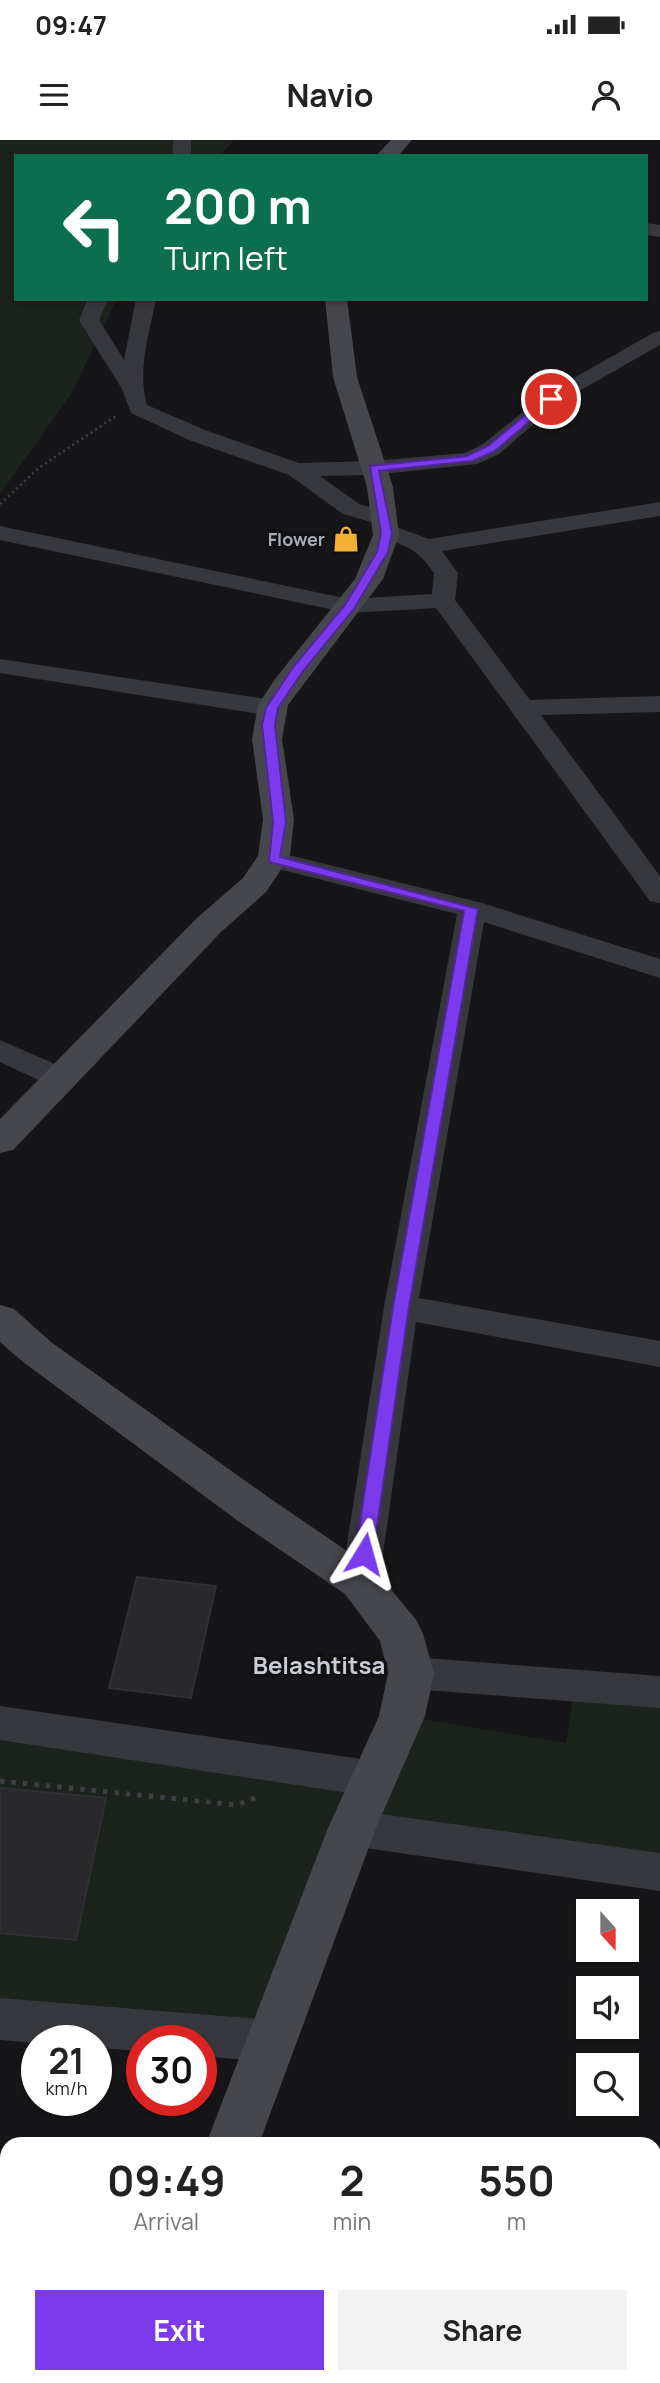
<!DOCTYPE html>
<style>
:root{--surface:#fff;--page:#f2f2f2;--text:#222;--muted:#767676;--accent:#7c3aed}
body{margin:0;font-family:Manrope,sans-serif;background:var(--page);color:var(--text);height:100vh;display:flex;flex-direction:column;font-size:26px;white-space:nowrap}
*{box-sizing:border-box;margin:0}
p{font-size:23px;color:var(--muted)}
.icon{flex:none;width:38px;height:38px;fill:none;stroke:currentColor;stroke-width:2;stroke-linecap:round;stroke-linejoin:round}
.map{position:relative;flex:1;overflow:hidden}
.details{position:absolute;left:0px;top:1997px;width:662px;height:247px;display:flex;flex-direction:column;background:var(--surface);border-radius:21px 21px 0 0;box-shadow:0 2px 5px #0004}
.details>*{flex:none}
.banner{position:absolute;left:14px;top:14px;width:634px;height:147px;border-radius:0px;box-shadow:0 2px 5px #0004;background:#0b6e4f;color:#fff;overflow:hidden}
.needle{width:46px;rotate:159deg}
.controls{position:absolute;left:576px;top:1759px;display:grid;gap:14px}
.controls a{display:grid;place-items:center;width:63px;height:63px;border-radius:0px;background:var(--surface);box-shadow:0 2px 5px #0004;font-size:35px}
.speed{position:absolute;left:21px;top:1885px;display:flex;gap:14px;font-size:35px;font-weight:700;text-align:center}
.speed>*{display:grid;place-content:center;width:91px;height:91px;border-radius:50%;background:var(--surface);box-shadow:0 2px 5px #0004;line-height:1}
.speed small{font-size:18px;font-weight:400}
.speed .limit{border:10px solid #d22;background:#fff;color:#111}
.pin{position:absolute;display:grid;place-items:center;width:60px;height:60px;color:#fff;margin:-30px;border:4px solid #fff;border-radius:50%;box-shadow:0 2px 7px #0007}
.me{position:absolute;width:77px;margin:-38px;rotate:8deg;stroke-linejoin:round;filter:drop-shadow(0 0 5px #0008)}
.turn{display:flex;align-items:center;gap:24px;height:147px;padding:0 35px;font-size:32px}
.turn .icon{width:91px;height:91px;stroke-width:2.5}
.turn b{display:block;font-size:49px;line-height:60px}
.eta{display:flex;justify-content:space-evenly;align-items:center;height:119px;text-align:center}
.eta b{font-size:42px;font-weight:700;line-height:49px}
.button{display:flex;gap:14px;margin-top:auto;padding:14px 35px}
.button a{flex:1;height:80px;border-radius:0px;background:var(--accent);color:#fff;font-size:28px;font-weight:700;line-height:80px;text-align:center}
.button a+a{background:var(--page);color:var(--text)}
.status{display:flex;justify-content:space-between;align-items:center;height:49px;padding:0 35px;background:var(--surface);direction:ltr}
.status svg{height:19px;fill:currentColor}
header{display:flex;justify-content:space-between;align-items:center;height:91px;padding:0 35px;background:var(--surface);font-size:32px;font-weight:700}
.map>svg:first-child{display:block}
</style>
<div class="status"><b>09:47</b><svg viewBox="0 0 49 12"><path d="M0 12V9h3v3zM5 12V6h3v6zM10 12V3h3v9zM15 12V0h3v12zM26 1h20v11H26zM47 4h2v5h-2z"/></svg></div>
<header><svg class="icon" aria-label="menu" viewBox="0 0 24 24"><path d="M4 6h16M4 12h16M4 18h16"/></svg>Navio<svg class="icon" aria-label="person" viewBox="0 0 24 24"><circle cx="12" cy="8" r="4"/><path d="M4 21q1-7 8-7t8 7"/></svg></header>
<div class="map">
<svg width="660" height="2243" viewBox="0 0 660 2243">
<rect width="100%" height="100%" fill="#161618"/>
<g fill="#1c231d">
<path d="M0,0H234L220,16H16V159H117L71,254L0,354Z"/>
<path d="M575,1546L660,1552V1732L352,1688L270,1901L0,1879V1583L374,1639L402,1576L566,1603Z"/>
</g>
<g fill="#29292c" stroke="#303034" stroke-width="2">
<path d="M137,1437L216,1446L191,1558L109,1548Z"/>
<path d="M0,1648L106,1658L76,1800L0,1793Z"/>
</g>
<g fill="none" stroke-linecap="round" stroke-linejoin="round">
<path stroke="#3d3f44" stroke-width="2.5" stroke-dasharray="2 3.5" stroke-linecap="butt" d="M0,364L40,327L116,276"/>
<path stroke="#3d3f44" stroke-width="5" stroke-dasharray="4.5 7" stroke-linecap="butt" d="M0,1641L237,1665L257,1657"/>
<g fill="#37383d" fill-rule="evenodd">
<rect x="173" y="0" width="18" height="16"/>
<path d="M646,83L660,85V97L646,95Z"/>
<path d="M88,159H108L99,180L124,220L136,159H156C149,194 137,231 147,265L205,290L299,323L373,321L465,313L483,304L544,255L653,193L660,191V205L558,263L499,314L477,324L373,335L320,336L359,364L393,374L396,379L385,386L343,374L289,335L189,300L131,273L122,249L79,180Z"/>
<path d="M660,362V376L442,411L458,433L455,460L530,560L660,556V572L541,575L660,736V763L650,761L436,468L349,473L0,400V386L349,459L432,454L434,433C419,410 405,404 379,398L376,393L379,388H399L429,399Z"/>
<path d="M0,519L272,560L281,563L285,568L281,573L272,576L0,533Z"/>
<path d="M273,711L482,763L660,819V838L484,782L419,1158L660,1201V1227L416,1182L379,1442L373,1453L360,1457L347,1453L341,1442L384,1167L457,774L263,725L259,719L263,713Z"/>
<path d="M0,900L71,931L75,938L71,945L60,948L49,945L0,922Z"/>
<path d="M411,1517L660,1536V1568L411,1549L397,1544L391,1533L397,1522Z"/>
<path d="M0,1566L375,1621L389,1627L395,1639L389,1651L375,1657L0,1600Z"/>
<path d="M352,1670L660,1713V1751L352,1706L337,1701L331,1688L337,1675Z"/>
<path d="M0,1858L270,1880L286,1886L292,1901L286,1916L270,1922L201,1916V1900H142V1911L96,1908V1900L37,1903L0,1900Z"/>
</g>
<g fill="#45474d" fill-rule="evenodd">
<path d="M391,0H412L398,16H376Z"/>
<path d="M325,159H347L357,237L393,347L399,395L383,439L288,565L282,599L294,679L290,716L266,752L221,792L13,1010L0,1013V979L197,778L243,738L258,716L263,679L252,599L258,565L275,539L355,439L373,395L367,347L333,237Z"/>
<path d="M0,1165L14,1169L51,1202L268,1357L375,1430L417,1481L423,1494L434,1533L425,1576L376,1688L259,2004H206L328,1688L379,1576L388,1533L380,1501L345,1454L238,1381L23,1222L0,1202Z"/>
<path d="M119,2236H176L174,2243H118Z"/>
</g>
</g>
<path fill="#7c3aed" stroke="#51269a" stroke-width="2" d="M547,257L556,259L495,311L472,321L379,331L392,393L388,412L354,469L303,531L278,568L275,585L286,682L280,717L478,769L409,1167L373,1414L364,1421L355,1414L393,1167L464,771L269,722L273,682L262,585L266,568L294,526L345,465L377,412L381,393L370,326L467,316L488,306Z"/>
<defs>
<g id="shop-bare" transform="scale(2.1)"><path d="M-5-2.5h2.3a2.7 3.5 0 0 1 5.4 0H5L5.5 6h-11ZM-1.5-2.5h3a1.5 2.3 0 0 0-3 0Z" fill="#f2b134" stroke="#111113" stroke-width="2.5" paint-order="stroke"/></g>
</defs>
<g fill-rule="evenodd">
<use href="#shop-bare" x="346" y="399"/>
</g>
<g text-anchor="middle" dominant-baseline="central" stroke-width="7" stroke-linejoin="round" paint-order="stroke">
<g font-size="18" font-weight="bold" fill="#a8adb8" stroke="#111113" text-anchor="end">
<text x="325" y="399">Flower</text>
</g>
<g font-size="24" font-weight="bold" fill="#c9ccd4" stroke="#111113">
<text x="319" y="1524">Belashtitsa</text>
</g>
</g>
</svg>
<div class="controls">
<a><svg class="needle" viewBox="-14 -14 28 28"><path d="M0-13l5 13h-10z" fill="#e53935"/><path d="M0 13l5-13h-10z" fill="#767676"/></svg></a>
<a><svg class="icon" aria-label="sound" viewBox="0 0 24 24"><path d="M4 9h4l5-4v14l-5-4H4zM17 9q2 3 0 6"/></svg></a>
<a><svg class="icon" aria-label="search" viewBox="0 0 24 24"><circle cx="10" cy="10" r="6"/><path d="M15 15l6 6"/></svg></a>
</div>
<div class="speed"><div>21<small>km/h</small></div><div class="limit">30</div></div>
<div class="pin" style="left:551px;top:259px;background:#d93025"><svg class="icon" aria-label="arrive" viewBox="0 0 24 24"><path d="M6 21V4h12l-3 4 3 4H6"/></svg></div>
<svg class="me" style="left:364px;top:1414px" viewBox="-20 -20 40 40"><path d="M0-17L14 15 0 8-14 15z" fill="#7c3aed" stroke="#fff" stroke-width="4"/></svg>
<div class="banner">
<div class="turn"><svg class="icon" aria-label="left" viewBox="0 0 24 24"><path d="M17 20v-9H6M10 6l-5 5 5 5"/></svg><div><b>200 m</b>Turn left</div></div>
</div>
<section class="details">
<div class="eta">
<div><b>09:49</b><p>Arrival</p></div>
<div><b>2</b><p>min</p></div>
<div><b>550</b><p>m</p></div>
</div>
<div class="button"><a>Exit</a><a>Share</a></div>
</section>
</div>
